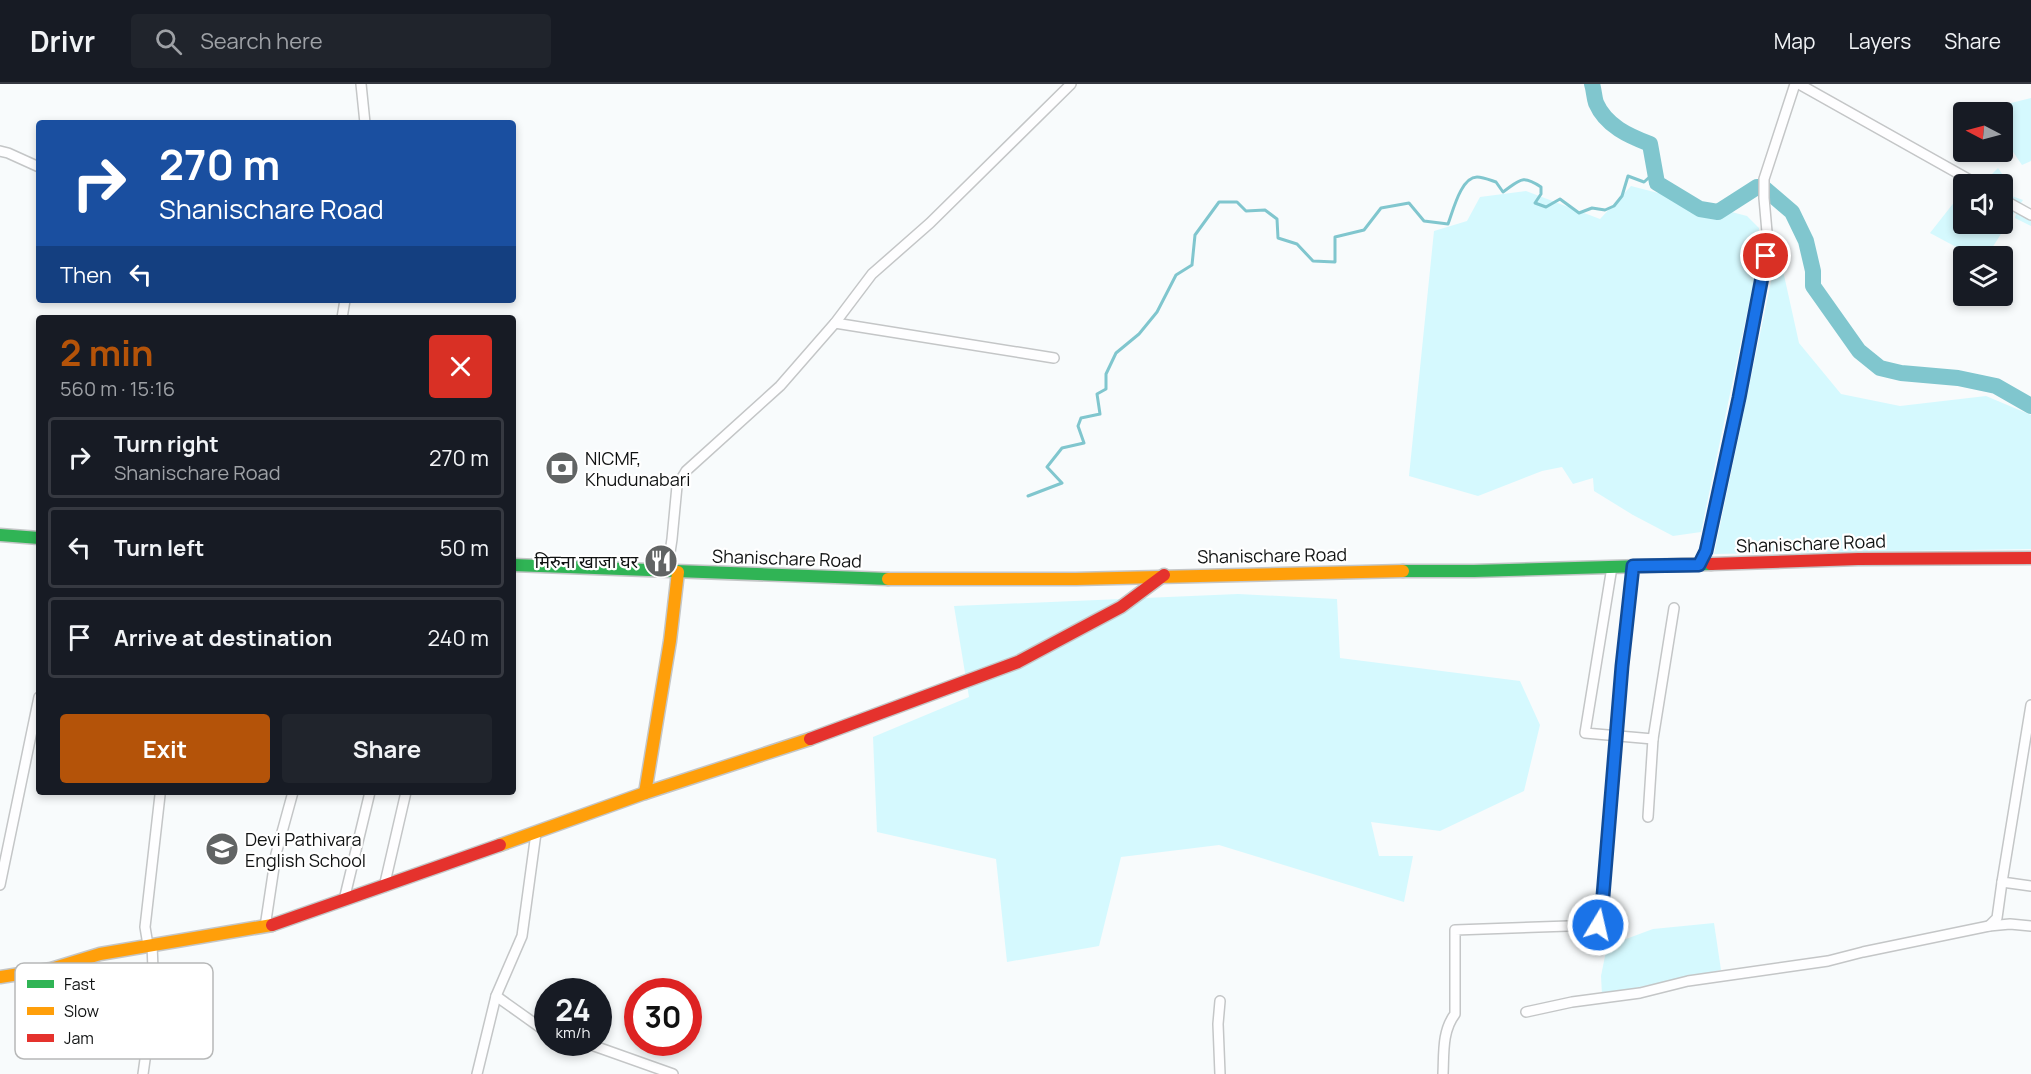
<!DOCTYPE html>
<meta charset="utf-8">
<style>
:root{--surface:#171b24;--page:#20242c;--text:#f1f3f6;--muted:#9ea1a6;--line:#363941;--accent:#b45309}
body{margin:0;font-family:Manrope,"Noto Sans Devanagari",sans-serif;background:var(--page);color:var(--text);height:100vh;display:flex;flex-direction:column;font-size:22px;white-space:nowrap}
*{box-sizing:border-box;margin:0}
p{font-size:20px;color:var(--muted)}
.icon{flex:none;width:33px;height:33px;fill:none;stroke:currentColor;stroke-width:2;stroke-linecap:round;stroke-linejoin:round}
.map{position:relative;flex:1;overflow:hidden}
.sheet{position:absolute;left:36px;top:231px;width:480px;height:480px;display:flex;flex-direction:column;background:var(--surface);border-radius:6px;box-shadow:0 3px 9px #0003}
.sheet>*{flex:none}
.hud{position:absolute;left:36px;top:36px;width:480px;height:183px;border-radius:6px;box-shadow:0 3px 9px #0003;background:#1a4fa0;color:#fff;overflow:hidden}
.needle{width:39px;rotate:276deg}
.buttons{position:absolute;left:1953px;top:18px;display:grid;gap:12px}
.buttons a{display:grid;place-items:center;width:60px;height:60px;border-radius:6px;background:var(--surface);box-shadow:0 3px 9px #0003;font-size:30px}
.speed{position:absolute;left:534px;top:894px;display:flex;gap:12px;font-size:30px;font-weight:700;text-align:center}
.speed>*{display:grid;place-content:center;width:78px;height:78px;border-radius:50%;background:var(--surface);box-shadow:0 3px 9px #0003;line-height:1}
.speed small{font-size:15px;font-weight:400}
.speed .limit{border:9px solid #d22;background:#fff;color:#111}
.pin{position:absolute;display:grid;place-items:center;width:51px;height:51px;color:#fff;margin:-26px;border:3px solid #fff;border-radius:50%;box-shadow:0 2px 6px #0007}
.me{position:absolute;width:66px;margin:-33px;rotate:9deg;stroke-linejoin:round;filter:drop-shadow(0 0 4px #0008)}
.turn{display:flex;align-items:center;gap:21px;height:126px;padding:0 24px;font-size:27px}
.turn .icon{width:78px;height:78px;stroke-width:2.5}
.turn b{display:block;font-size:42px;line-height:51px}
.then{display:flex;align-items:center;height:57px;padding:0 24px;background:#0003;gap:12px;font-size:22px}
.round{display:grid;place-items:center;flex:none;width:63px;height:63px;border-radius:6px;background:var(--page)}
.head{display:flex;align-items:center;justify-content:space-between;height:102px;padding:0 24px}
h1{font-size:36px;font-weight:700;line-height:45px;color:var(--accent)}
.primary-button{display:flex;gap:12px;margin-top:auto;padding:12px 24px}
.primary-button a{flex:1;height:69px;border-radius:6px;background:var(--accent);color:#fff;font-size:24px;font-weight:700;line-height:69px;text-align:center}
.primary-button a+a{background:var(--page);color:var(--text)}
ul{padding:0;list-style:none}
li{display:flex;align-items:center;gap:18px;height:81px;margin:0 12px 9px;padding:0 12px;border:3px solid var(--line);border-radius:6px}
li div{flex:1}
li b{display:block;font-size:22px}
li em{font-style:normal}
header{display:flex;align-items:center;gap:36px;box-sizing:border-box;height:84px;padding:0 30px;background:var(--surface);border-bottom:2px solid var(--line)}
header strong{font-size:28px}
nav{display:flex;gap:33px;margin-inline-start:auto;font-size:21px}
.search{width:420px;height:54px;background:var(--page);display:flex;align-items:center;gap:15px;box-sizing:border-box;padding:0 21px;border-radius:6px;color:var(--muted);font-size:22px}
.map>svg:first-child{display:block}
</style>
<header>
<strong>Drivr</strong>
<div class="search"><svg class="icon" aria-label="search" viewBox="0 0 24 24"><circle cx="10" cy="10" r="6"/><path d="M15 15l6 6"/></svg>Search here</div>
<nav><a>Map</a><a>Layers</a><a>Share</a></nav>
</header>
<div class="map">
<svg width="2031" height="990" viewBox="0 0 2031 990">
<rect width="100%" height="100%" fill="#f8fbfc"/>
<g fill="#d5f9fe">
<path d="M2031,14V77L2022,81L2009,62L2003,57L2004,27L1999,22Z"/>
<path d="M1998,84L2009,100H1986L1985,97Z"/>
<path d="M1631,102L1747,132L1759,144L1755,191L1701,448L1673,452L1633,431L1594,407L1593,394L1573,400L1562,383L1542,387L1478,412L1409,392L1434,147L1467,137L1480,113L1526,107L1600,135Z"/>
<path d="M1963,107L1964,140H2002L2003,109L2023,116L2021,119L2031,126V142L2015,134L2018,123L1987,172H1973L1930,149Z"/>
<path d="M1778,164L1799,259L1841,310L1900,322L1986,312L2031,331V465L1714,470Z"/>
<path d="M1238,510L1337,515L1340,574L1520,597L1540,641L1524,707L1440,747L1371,738L1379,772H1413L1404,818L1219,761L1121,773L1099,862L1007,878L996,775L877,748L873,653L969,613L954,522Z"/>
<path d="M1714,839L1721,886L1602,911L1601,892L1607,862L1653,845Z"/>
</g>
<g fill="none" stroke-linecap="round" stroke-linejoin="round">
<path stroke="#80c6ce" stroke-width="3" d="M1028,412L1062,399L1047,383L1062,364L1084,359L1078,342L1081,334L1100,330L1097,310L1106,305V290L1116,269L1139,250L1157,228L1176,191L1192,181L1195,151L1219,118H1237L1246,127L1265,126L1277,135L1278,154L1297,160L1313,177L1335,178V153L1364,146L1381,124L1409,119L1424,137L1448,140C1453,127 1461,93 1477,93C1483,93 1490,96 1496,98L1503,108C1520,96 1522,90 1541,103V110L1535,119L1546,123L1560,115L1579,129L1592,124L1605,126L1614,122L1622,112L1628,92L1644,98L1654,89"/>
<path stroke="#80c6ce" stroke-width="16" d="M1592,0C1594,6 1594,13 1596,19C1606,42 1629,52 1650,60L1657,99L1700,125L1718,128L1757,103L1764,104L1792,128L1806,157L1813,187V202L1859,267L1880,284L1901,289L1958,294L1996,302L2031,322"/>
<g stroke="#c4c6c7" stroke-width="12">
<g id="street">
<path d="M361,0L365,39"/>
<path d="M1799,0L1977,100"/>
<path d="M0,67L8,69L39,83"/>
<path d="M2002,115L2031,131"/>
<path d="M342,234L345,216"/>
<path d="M835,239L1054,274"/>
<path d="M1699,481L1706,467L1739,314L1766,172L1767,148L1764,114V95L1795,0"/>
<path d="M1612,483L1585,649L1653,655L1674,524"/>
<path d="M667,488L672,455L677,402L686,387L780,302L835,239L872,190L930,139L1071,0"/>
<path d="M2031,621L2002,798L2031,802"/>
<path d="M1648,733L1653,655"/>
<path d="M0,801L39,613"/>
<path d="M384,803L406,708"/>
<path d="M344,816L370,708"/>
<path d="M1989,842L1997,834L2002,798"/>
<path d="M265,843L276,770L293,708"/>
<path d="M148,861L145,843L160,711"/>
<path d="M496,912L541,944L548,946"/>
<path d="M1220,917L1218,940L1220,990"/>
<path d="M1526,928L1572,918L1640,909L1688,897L1828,877L1863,868L1989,842L2010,840L2031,842"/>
<path d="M583,958L673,990"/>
<path d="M143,990L154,911L152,860"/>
<path d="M477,990L496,912L522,852L536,749"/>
<path d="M1443,990C1444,969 1442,947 1455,930V846L1598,841L1602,824L1622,582L1633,482"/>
</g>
</g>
<g stroke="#c4c6c7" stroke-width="15">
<g id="fast">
<path d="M0,451L39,454"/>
<path d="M513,481L888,495"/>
<path d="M1403,487H1474L1711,480"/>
</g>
</g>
<g stroke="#c4c6c7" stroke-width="15">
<g id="slow">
<path d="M678,488L670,557L645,709L810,655"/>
<path d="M888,495H1076L1403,487"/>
<path d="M500,761L645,709"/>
<path d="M0,893L51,885L100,870L272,841"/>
</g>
</g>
<g stroke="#c4c6c7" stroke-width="15">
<g id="jam">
<path d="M1711,480L1858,475L2031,474"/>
<path d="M810,655L1018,578L1121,523L1164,491"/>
<path d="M272,841L500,761"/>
</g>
</g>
<use href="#street" stroke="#fefeff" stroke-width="9"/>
<use href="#fast" stroke="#30b455" stroke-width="12"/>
<use href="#slow" stroke="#ff9f0a" stroke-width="12"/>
<use href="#jam" stroke="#e5322d" stroke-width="12"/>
</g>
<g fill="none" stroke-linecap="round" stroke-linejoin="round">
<g stroke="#114b97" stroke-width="15">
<path id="route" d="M1598,841L1602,824L1622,582L1633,482L1699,481L1706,467L1739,314L1766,172"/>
</g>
<use href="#route" stroke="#1a73e8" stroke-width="10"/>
</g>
<defs>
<g id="bank-disc" transform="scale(1.725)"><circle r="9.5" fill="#616464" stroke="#fff"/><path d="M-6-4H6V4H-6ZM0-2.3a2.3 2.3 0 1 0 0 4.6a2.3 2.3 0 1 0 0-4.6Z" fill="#fff"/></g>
<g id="restaurant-disc" transform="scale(1.725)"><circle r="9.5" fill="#616464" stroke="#fff"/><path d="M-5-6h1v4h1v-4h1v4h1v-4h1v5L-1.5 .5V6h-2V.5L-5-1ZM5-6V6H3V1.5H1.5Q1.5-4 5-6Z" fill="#fff"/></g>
<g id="school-disc" transform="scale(1.725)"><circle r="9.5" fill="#616464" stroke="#fff"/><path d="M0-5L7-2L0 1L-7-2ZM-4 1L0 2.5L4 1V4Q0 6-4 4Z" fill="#fff"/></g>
</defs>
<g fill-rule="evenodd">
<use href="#bank-disc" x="562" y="384"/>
<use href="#restaurant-disc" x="661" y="477"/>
<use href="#school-disc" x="222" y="765"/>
</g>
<g text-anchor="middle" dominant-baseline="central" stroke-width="4.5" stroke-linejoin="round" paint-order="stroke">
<g font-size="18" fill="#101212" stroke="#fff" text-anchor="start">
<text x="585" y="374">NICMF,<tspan x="585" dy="21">Khudunabari</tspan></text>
<text x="638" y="477" text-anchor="end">मिरुना खाजा घर</text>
<text x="245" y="755">Devi Pathivara<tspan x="245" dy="21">English School</tspan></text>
</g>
<g font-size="18" fill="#101212" stroke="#fff">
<text transform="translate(1811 459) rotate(-2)">Shanischare Road</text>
<text transform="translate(1272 471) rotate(-1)">Shanischare Road</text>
<text transform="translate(787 474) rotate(2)">Shanischare Road</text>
</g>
</g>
<rect x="15" y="879" width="198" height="96" rx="9" fill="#fff" stroke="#b7b8b8" stroke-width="1.5"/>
<rect x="27" y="896" width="27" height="8" fill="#30b455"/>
<rect x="27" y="923" width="27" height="8" fill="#ff9f0a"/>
<rect x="27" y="950" width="27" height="8" fill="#e5322d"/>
<g font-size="16" fill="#101212">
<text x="64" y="906">Fast</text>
<text x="64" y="933">Slow</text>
<text x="64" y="960">Jam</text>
</g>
</svg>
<div class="buttons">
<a><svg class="needle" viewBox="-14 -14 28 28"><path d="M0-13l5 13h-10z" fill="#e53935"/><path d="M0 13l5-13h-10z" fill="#9ea1a6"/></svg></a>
<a><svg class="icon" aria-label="sound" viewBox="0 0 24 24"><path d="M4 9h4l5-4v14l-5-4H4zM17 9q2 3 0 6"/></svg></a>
<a><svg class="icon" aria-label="layers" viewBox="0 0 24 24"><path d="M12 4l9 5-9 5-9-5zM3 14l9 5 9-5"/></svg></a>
</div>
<div class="speed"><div>24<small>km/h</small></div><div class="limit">30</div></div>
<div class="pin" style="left:1766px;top:172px;background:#d93025"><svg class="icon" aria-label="arrive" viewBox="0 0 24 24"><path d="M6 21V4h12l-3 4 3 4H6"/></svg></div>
<svg class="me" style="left:1598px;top:841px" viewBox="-20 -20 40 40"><circle r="17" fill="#1a73e8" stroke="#fff" stroke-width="3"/><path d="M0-11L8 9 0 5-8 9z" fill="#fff"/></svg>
<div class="hud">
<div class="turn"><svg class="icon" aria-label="right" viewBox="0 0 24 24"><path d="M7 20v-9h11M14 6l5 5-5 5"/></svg><div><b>270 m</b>Shanischare Road</div></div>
<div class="then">Then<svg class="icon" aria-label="left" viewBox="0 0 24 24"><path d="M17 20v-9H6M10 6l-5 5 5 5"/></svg></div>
</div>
<section class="sheet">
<div class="head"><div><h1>2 min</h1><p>560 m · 15:16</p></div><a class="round" style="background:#d93025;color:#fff"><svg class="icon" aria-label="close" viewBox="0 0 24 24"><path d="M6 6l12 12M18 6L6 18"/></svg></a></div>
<ul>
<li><svg class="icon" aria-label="right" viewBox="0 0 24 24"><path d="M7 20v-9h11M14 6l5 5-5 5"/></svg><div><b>Turn right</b><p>Shanischare Road</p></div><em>270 m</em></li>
<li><svg class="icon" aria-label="left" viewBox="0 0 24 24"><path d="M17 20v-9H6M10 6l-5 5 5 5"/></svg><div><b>Turn left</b></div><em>50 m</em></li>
<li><svg class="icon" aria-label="arrive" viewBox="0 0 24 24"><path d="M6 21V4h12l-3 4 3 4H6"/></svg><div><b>Arrive at destination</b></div><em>240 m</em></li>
</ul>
<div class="primary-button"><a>Exit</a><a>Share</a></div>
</section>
</div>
